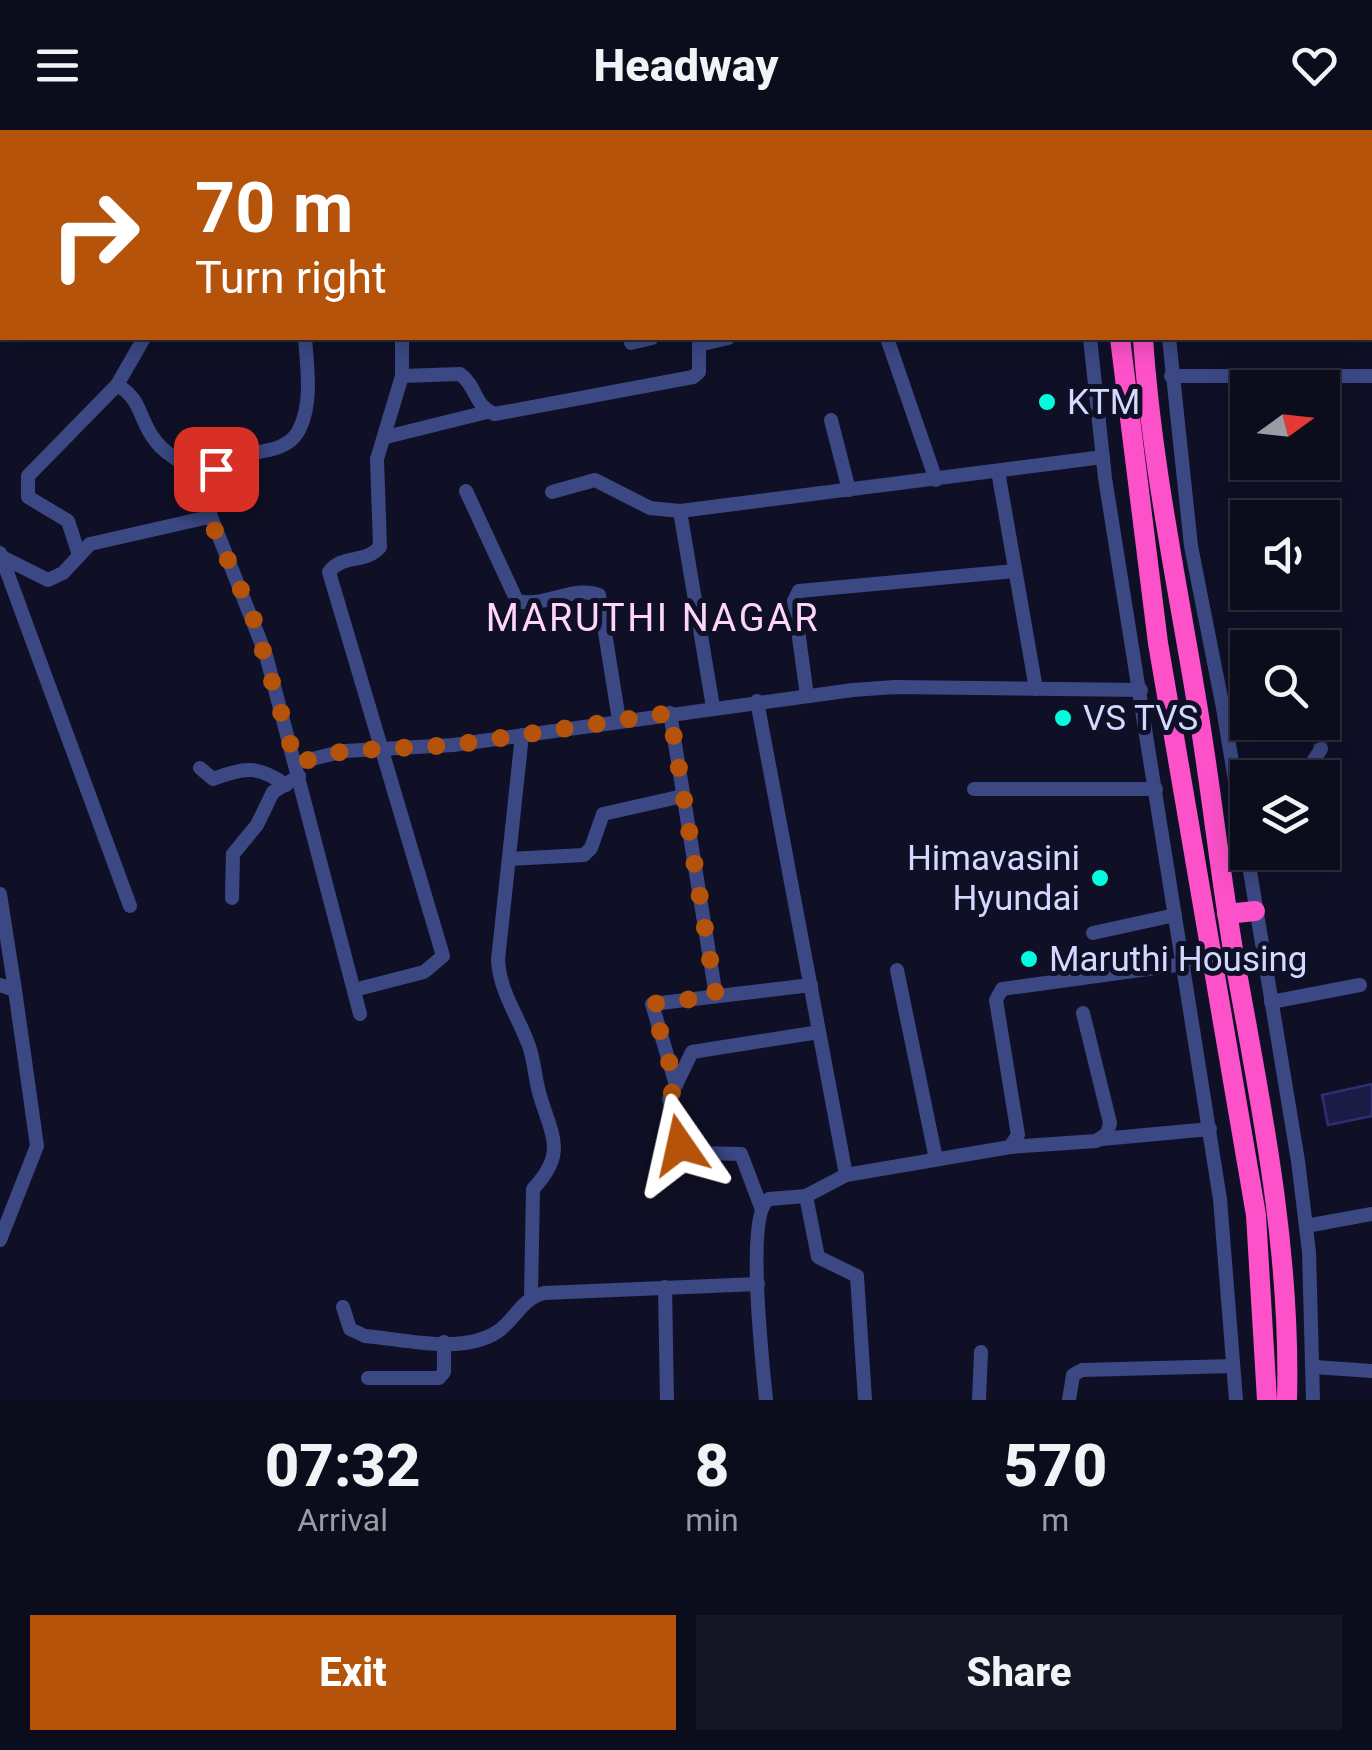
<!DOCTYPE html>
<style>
:root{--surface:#0b0c1c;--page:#141525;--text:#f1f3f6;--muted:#9a9ba3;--line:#2b2c3b;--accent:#b45309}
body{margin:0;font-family:Roboto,sans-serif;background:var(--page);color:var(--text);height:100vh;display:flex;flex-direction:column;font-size:38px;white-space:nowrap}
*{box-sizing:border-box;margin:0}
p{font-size:32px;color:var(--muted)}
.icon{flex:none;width:55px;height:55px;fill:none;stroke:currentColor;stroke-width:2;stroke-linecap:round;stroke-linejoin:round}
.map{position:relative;height:1270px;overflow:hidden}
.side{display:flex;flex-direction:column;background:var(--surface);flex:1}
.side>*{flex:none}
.top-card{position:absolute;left:0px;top:0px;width:1372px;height:210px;box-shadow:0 5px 25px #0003,0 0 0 2px var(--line);background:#b45309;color:#fff;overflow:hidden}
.needle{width:65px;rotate:75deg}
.tools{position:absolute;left:1230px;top:240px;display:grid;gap:20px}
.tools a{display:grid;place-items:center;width:110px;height:110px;border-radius:0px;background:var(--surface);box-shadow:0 5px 25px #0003,0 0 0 2px var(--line);font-size:50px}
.pin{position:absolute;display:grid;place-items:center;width:85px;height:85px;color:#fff;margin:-42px;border-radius:20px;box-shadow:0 5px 15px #0006}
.me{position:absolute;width:110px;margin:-55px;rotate:349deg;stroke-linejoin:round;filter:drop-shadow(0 0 8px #0008)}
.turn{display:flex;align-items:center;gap:35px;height:210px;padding:0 30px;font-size:45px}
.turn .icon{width:130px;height:130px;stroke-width:2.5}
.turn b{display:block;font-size:70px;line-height:85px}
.eta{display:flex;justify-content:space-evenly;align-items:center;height:170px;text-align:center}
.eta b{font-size:60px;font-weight:800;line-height:70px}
.cta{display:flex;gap:20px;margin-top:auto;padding:20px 30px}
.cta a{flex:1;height:115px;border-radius:0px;background:var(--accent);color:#fff;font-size:40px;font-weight:800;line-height:115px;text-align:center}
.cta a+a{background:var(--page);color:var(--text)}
header{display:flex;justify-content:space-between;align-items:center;height:130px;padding:0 30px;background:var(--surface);font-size:45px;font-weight:800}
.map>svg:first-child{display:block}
</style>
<header><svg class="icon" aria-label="menu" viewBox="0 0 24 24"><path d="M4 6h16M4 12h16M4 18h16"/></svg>Headway<svg class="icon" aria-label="heart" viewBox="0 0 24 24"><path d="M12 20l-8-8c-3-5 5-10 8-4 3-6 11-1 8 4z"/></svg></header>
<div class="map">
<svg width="1372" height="1270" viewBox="0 0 1372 1270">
<rect width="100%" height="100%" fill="#0f1026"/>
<path fill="#1b1c46" stroke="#2e2f72" stroke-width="2.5" d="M1372,954V986L1328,995L1322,965Z"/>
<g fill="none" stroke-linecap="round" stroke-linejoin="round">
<path stroke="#2d2e47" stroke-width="14" stroke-dasharray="14 7" stroke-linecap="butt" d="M1316,592L1321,619"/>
<g stroke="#3b4884" stroke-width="14">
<path d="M75,0V2"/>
<path d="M144,0L148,2"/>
<path d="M249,0L250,2"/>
<path d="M377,0V2"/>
<path d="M491,0L492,2"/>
<path d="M840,0V2"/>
<path d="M356,2L365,0"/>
<path d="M619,2H635"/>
<path d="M1091,2L1092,0"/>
<path d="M1167,2V0"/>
<path d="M1200,2V0"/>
<path d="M1370,108H1372"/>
<path d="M1370,137H1372"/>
<path d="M1370,193H1372"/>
<path d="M305,208C307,236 313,273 299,300C278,340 208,301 206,374L266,525L360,884"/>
<path d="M887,208L936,350"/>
<path d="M1090,208L1105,348L1220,1069L1236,1270"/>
<path d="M1169,208L1191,416L1223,578L1298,1031L1309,1122L1313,1270"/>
<path d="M631,213L652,208"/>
<path d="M402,246L460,244C477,256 474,277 495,284L693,247L699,242V215L728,208"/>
<path d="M1171,246H1372"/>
<path d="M117,255C141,269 138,285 152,306C165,327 191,337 211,348"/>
<path d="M831,290L849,360"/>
<path d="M386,307L487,282"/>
<path d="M998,341L1036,559"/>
<path d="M466,361L517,471C544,478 574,455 599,465L619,590"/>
<path d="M552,362L595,350L650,378L680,381L1103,327"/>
<path d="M680,381L713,577"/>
<path d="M78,422L68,391L28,367V346L117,255L144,208"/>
<path d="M0,423L130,776"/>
<path d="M2,427L48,450L63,443L90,414L209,387"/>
<path d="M807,566L794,471L799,461L1015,441"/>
<path d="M757,571L846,1045"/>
<path d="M1223,578L1248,575"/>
<path d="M670,583L716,866"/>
<path d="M522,605L498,830C500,863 518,885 529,916C535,933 535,952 541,969C553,1008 566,1024 533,1059L531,1167"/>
<path d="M296,633L344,621L453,615L853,560L895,557L1141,560"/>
<path d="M200,638L213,649C244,637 258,635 286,655"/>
<path d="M1235,650L1310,636L1321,619"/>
<path d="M974,659H1156"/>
<path d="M509,729L584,725L591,718L603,684L683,666"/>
<path d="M0,764L15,860L0,855"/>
<path d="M232,768L233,724L257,695L273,662L299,646"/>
<path d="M1093,803L1175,785"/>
<path d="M897,840L936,1029"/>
<path d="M354,860L424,842L443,826L329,442C342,424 365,434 380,417L377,329L402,246V208"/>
<path d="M1271,872L1360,855"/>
<path d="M676,955L652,874L811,855"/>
<path d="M1102,1009L1210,999"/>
<path d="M1010,1017L1096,1011L1107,1004L1110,993L1083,883"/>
<path d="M761,1077L741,1024L696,1023L680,1015L669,969L692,922L819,902"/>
<path d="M1306,1096L1372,1084"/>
<path d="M0,1110L37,1016L15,860"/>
<path d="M665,1157L667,1270"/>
<path d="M343,1177L350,1199L365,1206C404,1209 461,1225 497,1202C515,1190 521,1169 544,1163L758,1154"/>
<path d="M1314,1237L1372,1241"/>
<path d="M368,1248H439L444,1242V1212"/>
<path d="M766,1270C763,1237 745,1085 769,1069L806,1066"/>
<path d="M865,1270L857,1146L818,1127L806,1066L846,1045L1010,1017L1018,1005L996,870L1002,859L1184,834"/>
<path d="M979,1270L981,1222"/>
<path d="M1069,1270L1073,1245L1082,1240L1233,1236"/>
</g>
<g stroke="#fd51ca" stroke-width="20">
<path d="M1116,2L1117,0"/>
<path d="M1137,2V0"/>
<path d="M1120,208L1158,513L1256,1085L1267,1270"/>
<path d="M1143,208C1151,330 1177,452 1197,574C1212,663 1221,754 1237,843C1263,984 1291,1126 1287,1270"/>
<path d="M1227,784L1255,781"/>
</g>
</g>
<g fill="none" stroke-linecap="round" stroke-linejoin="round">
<path stroke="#b45309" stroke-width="18" stroke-dasharray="0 32.4" d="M216,339L206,362L209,387L253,487L296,633L344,621L454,615L670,583L716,866L652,874L676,955L669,968L680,1015"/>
</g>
<g fill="#03fcdd" stroke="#0f1026" stroke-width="4">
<circle cx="1047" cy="272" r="10"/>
<circle cx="1063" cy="588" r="10"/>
<circle cx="1100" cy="748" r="10"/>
<circle cx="1029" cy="829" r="10"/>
</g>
<g text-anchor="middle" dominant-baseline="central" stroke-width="10" stroke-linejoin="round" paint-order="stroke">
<g font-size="35" fill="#d4d9ff" stroke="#0f1026" text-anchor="start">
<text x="1067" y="272">KTM</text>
<text x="1083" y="588">VS TVS</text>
<text x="1080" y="728" text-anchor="end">Himavasini<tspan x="1080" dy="40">Hyundai</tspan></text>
<text x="1049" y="829">Maruthi Housing</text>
</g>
<g font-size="38" letter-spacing="2.5" fill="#ffd6f9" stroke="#0f1026">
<text x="653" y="488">MARUTHI NAGAR</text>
</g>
</g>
</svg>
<div class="tools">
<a><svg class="needle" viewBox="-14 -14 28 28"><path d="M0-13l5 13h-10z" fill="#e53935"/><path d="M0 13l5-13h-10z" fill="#9a9ba3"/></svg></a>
<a><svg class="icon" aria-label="sound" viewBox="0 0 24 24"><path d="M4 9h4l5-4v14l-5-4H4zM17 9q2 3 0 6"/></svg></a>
<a><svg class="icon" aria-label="search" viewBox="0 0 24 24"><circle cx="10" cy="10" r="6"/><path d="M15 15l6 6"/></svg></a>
<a><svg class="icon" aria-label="layers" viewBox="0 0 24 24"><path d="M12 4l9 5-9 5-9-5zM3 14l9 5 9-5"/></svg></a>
</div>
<div class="pin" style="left:216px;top:339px;background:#d93025"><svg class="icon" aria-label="arrive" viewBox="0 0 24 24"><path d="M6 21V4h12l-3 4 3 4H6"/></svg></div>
<svg class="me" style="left:680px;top:1015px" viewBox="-20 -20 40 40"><path d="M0-17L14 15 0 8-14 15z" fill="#b45309" stroke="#fff" stroke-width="4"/></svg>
<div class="top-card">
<div class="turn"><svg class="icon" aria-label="right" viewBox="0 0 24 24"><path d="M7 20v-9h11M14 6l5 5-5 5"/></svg><div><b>70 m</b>Turn right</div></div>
</div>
</div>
<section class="side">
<div class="eta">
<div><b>07:32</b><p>Arrival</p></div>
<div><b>8</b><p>min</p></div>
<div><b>570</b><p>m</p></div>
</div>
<div class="cta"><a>Exit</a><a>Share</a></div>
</section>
